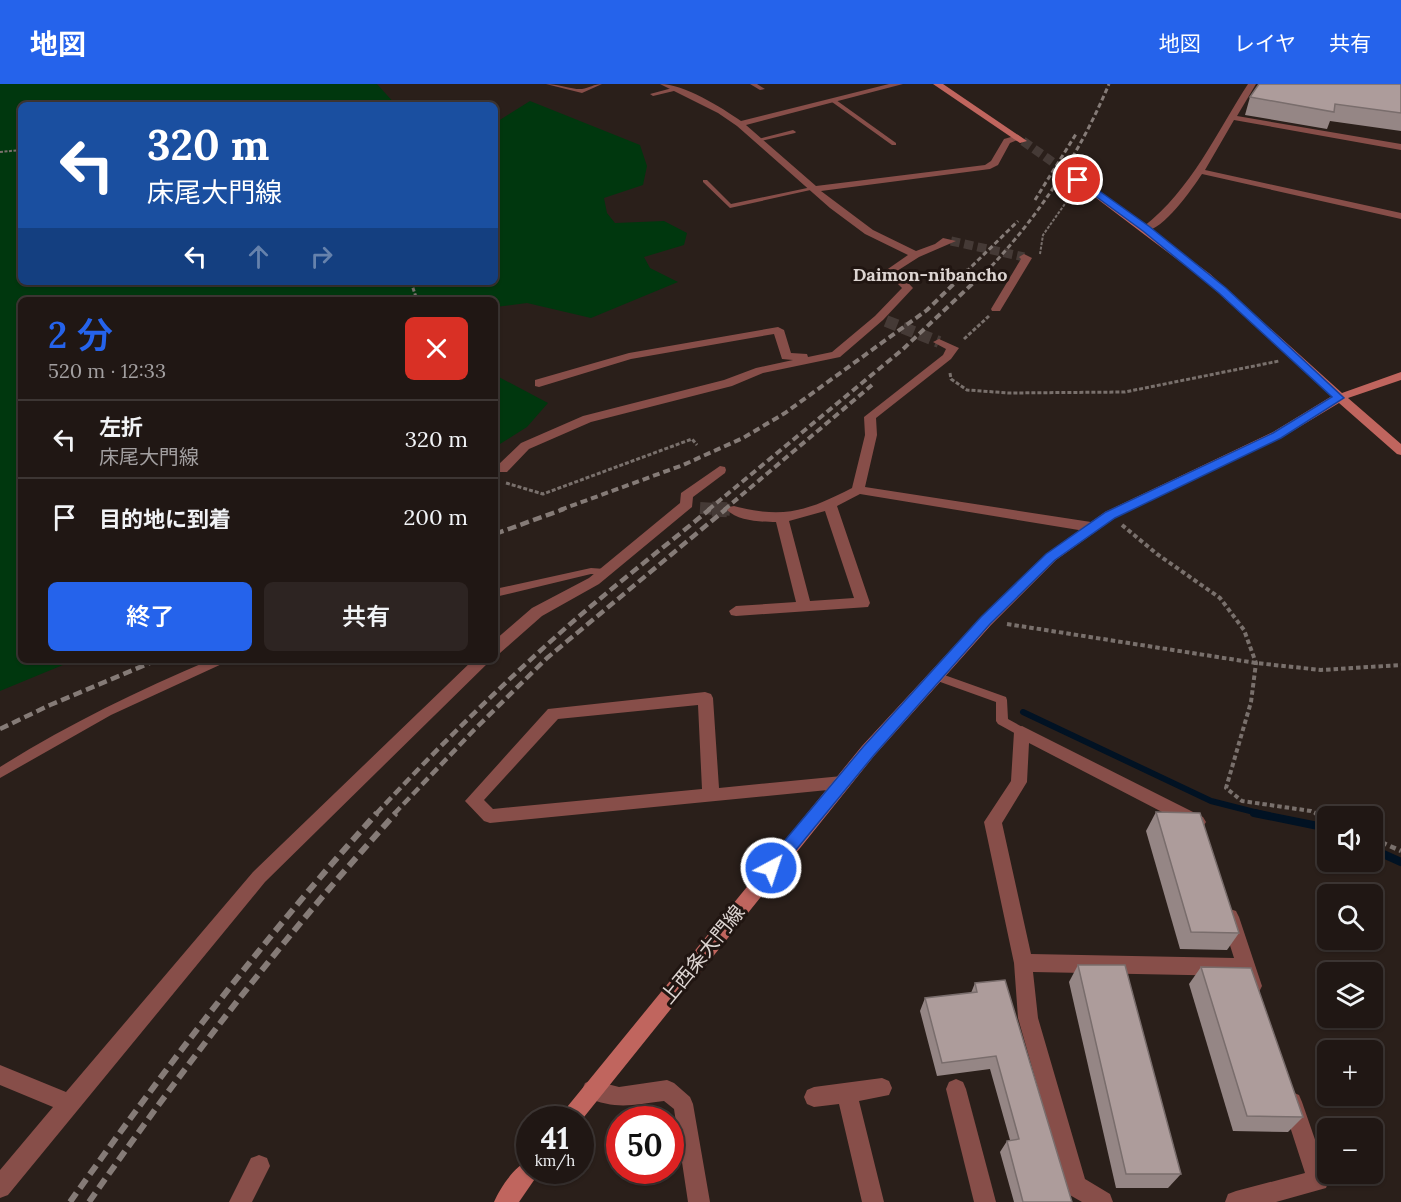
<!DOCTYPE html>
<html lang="ja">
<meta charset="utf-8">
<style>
:root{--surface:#201714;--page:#2d2422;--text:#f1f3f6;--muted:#a29fa0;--line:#3d3634;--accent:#2563eb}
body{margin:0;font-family:Lora,"Noto Sans JP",serif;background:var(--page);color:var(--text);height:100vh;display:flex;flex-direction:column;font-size:22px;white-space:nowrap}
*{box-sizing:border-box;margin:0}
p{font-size:20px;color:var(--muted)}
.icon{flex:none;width:33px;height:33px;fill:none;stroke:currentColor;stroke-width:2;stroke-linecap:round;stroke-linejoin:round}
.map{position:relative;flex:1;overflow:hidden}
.panel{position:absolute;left:18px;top:213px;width:480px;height:366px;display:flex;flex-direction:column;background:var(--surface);border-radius:9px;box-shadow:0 2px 4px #0004,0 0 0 2px var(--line)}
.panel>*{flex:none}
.top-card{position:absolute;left:18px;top:18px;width:480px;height:183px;border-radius:9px;box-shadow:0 2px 4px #0004,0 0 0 2px var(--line);background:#1a4fa0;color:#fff;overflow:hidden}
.fabs{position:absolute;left:1317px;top:722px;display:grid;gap:12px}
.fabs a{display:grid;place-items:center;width:66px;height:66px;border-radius:9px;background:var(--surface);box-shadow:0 2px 4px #0004,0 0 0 2px var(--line);font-size:30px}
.speed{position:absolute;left:516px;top:1022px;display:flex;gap:12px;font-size:30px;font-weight:700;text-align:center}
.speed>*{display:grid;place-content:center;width:78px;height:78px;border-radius:50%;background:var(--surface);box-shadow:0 2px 4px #0004,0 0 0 2px var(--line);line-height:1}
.speed small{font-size:15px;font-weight:400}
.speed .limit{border:9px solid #d22;background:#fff;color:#111}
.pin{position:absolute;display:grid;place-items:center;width:51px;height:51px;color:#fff;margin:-26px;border:3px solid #fff;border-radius:50%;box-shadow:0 2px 6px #0007}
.me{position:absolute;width:66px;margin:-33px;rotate:40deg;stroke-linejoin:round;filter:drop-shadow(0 0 4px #0008)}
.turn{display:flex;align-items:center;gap:21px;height:126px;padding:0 30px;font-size:27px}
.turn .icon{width:78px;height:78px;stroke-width:2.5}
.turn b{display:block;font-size:42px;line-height:51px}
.lanes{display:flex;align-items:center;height:57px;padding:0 30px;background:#0003;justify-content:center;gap:30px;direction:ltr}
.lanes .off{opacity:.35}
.round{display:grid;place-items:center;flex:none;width:63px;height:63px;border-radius:9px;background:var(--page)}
.overview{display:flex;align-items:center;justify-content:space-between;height:102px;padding:0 30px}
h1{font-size:36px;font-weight:600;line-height:45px;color:var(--accent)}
.cta{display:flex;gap:12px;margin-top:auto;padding:12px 30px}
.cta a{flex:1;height:69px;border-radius:9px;background:var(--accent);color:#fff;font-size:24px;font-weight:600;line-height:69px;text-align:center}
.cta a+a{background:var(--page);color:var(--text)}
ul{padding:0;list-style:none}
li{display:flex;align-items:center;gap:18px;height:78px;padding:0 30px;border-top:2px solid var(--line)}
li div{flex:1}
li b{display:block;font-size:22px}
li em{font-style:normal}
header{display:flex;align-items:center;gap:36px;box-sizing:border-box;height:84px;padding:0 30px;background:var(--accent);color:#fff}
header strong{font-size:28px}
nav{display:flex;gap:33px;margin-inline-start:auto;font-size:21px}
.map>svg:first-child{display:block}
</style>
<header>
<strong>地図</strong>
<nav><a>地図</a><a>レイヤ</a><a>共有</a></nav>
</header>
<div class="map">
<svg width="1401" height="1118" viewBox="0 0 1401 1118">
<rect width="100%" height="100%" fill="#2a1f1a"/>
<g fill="#00370e">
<path d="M0,0H377L396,21H21V198H495V39L530,17L640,61L647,82L643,101L604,114L607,129L615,139L664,137L687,149L684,161L644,173L650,184L678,198L591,234L527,219L495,223V216H21V576H75L0,607Z"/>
<path d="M495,291L548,319L527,343L495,363Z"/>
</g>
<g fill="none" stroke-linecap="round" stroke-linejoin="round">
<path stroke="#011223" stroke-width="6" d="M1023,628L1211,717L1262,730"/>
<g stroke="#011223" stroke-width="8">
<path d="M1254,729L1328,744"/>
<path d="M1372,765L1401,778"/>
</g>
<path stroke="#453a36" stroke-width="9" stroke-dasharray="9 4.5" stroke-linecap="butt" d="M951,157L1024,173"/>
<g stroke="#453a36" stroke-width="12" stroke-dasharray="12 6" stroke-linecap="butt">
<path d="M886,237L939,258"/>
<path d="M700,424L734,426"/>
</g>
<path stroke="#453a36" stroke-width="15" stroke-dasharray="15 8" stroke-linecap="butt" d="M712,425L734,426"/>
<path stroke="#453a36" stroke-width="9" stroke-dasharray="9 4.5" stroke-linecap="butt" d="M1023,57L1078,96"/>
<g stroke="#79706c" stroke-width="2" stroke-dasharray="3 1.5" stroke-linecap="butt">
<path d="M0,68L21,66"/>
<path d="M1040,170L1043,151L1074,107"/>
</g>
<g stroke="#79706c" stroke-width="3" stroke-dasharray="4 2" stroke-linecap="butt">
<path d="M411,198L417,216"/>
<path d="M964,255L989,232"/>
<path d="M950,289L951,295L967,306L1009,309L1125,308L1279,277"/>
<path d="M506,399L543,410L692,355L697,361"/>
</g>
<g stroke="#79706c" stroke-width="4" stroke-dasharray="4.5 3" stroke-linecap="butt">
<path d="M1122,441L1157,470L1220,514L1244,546L1256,579L1251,618L1226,704L1242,717L1311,727L1318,730"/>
<path d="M1007,540L1256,579L1321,586L1401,581"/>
</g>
<g stroke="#79706c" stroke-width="4.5" stroke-dasharray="6 4" stroke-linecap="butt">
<path d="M1315,729L1328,735"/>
<path d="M1372,754L1401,767"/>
</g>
<g fill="#874e49" fill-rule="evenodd">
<path d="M546,0C557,0 574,6 582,5C589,4 594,0 602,0L582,9Z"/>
<path d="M750,0H757L765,5L760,6Z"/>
<path d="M676,3L679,5L678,6L653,12L650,10Z"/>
<path d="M832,16H836L896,59V61H892L832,18Z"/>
<path d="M793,46L796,48L795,49L757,58L754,56Z"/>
<path d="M703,96H707L731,120L812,103L815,105L730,124L703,98Z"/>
<path d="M591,484L605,485L610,488L605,491L591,490L495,513V505Z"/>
<path d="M210,576H225L224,579L111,631L0,694V683C67,641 137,607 210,576Z"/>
<path d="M936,588L1006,613L1007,616L1008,635L1026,645L1028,648L1026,651H1018L998,640L996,637V618L932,595L931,592L932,589Z"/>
</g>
<g fill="#874e49" fill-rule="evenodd">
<path d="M660,0C684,0 721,23 741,37L889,0H903L746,41L816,102L985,81L991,77L1004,55L1018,51L1022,54L1010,59L998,81L990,85L821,107L873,146L916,167L935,160L943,154L956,157L919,173L897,187L913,204L883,236L840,273L763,289L732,302L591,338L529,365L507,388H497L496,385L497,382L521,359L583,332L724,296L756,284L793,276L782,275L774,250L631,275L539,303L535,302V296L629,269L778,243L784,246L791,269L807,270L808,273L832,268L875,232L902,204L885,187L908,171L865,150L830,124L737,42L718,29Z"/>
<path d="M1248,0H1256L1237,32L1401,60V66L1234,36L1205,86L1401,129V135L1202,90C1192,105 1162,149 1143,147V143C1192,105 1216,49 1248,0Z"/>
<path d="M1024,170L1032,174L1000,227H992L991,225L1021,175L1019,173Z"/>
<path d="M939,255L959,264L951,275L876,334L877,351L865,403L1091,438L1096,440L1098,443L1096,446L1091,448L860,410L837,422L870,519L868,523L736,532L731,531L729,527L736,522L796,518L776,438C761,438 738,437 727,426L729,423L734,422C784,435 807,427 852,404L865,351L864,333L943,271L946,265L933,258ZM825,427L854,514L810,517L789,437Z"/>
<path d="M720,382L725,383L726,386L725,389L693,413L692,423L599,500L542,532L500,569L495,571V556L532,524L589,494L680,419L681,409Z"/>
<path d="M473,576H491L265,798L8,1111L0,1114V1086L53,1023L0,1001V981L66,1008L253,788Z"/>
<path d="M705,608L711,610L713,614L719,704L842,692L848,694L850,699L848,704L490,739L484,737L465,717L548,625ZM698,621L702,705L493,725L484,716L558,635Z"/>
<path d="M1022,642L1203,733L1206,738L1203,743L1197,745L1191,743L1029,659L1027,698L1002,739L1031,870L1234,874L1221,833L1224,827L1230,825L1236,827L1239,833L1262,902L1259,908L1252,911L1245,908L1239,892L1033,888L1038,934L1085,1095L1110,1110L1113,1118H1082L1068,1110L1018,934L1014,879L984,738L1011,697L1014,648L1016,644Z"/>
<path d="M882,994L889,997L892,1004L889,1011L859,1017L884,1118H862L839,1020L814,1023L807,1020L804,1013L807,1006L814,1003Z"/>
<path d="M956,995L963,998L966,1005L996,1118H974L946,1005L949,998Z"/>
<path d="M592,996L619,1003L667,996L674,999L690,1013L693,1020L710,1118H688L674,1025L664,1017C631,1021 617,1026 585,1013L582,1006L585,999Z"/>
<path d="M1292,1008L1299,1011L1302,1018L1329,1096L1326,1104L1276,1118H1225L1228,1110L1236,1107L1305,1089L1282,1018L1285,1011Z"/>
<path d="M259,1071L267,1074L270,1082L252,1118H229L251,1074Z"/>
</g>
<g fill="#c0655e" fill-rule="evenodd">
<path d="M933,0H943L1027,57L1020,59Z"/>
<path d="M1075,94H1081L1210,190L1342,309L1401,288V296L1348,314L1401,360V371L1397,370L1339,319L1281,354L1115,434L1056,476L991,541L874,672L580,1038V1035H560L563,1028L862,662L981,533L1046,470L1105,428L1273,348L1332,312L1203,195L1075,98Z"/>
<path d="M530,1076V1086H541L519,1118H494C500,1104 515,1081 530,1076Z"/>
</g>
<g stroke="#857b77" stroke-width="3" stroke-dasharray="5 3" stroke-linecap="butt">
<path d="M1035,116L1076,50"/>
<path d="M966,188L1018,137"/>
<path d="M986,188C1039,132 1079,71 1109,0"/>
</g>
<g stroke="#857b77" stroke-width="4" stroke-dasharray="7 4" stroke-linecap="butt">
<path d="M560,426L683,381L743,354L785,329L927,226L968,186"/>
<path d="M708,426L902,266L987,186"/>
<path d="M724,426L872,301"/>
</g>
<g stroke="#857b77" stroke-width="4.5" stroke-dasharray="9 4.5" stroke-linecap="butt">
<path d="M495,450L564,425"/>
<path d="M0,645L50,621L157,576"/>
<path d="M376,730C437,664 501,601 569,541C615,501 663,464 710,425"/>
<path d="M394,730L474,646L547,574L726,425"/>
</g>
<g stroke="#857b77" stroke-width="6" stroke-dasharray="11 6" stroke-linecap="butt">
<path d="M70,1118C166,983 266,851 377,729"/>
<path d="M89,1118C184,982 284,852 396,729"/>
</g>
</g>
<g fill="#958685">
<path d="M1401,0V47L1330,37L1327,45L1245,31L1250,13Z"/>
<path d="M1156,728L1239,849L1227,866L1180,865L1146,747Z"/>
<path d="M1078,881L1181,1090L1168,1104H1116L1069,898Z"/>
<path d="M1201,883L1303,1033L1288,1048L1233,1047L1189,900Z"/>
<path d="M975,899L1072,1118H1014L1000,1068L1007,1057L1010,1056L990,985L937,992L920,927L925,914L971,909Z"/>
</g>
<g fill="#ad9c9b" stroke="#796d6c" stroke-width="1.5">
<path d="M1259,0H1401V29L1335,20L1334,28L1250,13Z"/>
<path d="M1156,728L1200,729L1239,849L1191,848Z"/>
<path d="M1078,881H1125L1181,1090H1126Z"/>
<path d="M1201,883L1251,884L1303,1033L1247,1032Z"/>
<path d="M1005,896L1072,1118H1023L1007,1057L1019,1055L996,972L942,979L925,914L977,908L975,899Z"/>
</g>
<path fill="#2563eb" stroke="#184099" stroke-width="1.5" d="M1075,94H1081L1150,143L1226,204L1344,314L1281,354L1115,434L1055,476L990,540L874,671L777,789L771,791L766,789L763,784L766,779L863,663L981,533L1046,470L1106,428L1273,349L1332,313L1219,209L1143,147L1075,97Z"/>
<g text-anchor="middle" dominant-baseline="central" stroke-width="6" stroke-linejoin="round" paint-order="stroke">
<g font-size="18" font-weight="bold" fill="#ddd5d2" stroke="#201511">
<text x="930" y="190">Daimon-nibancho</text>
</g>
<g font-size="20" fill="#ddd5d2" stroke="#201511">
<text transform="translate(702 870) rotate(-51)">上西条大門線</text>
</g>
</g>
</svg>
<div class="fabs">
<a><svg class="icon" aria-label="sound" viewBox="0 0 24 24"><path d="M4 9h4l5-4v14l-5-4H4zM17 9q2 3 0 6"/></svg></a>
<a><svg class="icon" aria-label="search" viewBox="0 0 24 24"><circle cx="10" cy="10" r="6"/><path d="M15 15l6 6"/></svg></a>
<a><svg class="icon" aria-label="layers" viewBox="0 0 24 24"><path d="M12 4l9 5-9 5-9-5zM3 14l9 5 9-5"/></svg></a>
<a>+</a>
<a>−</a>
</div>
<div class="speed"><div>41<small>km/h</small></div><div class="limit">50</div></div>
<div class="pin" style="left:1078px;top:96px;background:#d93025"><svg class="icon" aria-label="arrive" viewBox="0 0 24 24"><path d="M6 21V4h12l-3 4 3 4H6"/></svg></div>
<svg class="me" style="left:771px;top:784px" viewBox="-20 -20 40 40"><circle r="17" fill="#2563eb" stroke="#fff" stroke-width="3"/><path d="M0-11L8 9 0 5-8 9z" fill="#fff"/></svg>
<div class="top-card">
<div class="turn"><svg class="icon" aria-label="left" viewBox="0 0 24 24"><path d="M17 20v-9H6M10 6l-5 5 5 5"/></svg><div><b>320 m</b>床尾大門線</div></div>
<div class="lanes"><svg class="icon" aria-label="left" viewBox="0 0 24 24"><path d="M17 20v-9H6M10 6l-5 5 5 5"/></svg><svg class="icon off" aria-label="ahead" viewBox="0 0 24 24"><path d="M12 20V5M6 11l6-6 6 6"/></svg><svg class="icon off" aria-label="right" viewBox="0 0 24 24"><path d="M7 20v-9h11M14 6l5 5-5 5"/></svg></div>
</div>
<section class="panel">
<div class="overview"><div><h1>2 分</h1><p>520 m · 12:33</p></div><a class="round" style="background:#d93025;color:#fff"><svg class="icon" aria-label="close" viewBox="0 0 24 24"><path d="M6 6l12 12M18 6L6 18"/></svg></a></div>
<ul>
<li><svg class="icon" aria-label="left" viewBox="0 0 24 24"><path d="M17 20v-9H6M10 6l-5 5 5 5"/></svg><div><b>左折</b><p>床尾大門線</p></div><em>320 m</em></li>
<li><svg class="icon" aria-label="arrive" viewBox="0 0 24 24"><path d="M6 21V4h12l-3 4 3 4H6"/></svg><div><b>目的地に到着</b></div><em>200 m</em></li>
</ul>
<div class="cta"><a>終了</a><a>共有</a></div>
</section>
</div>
